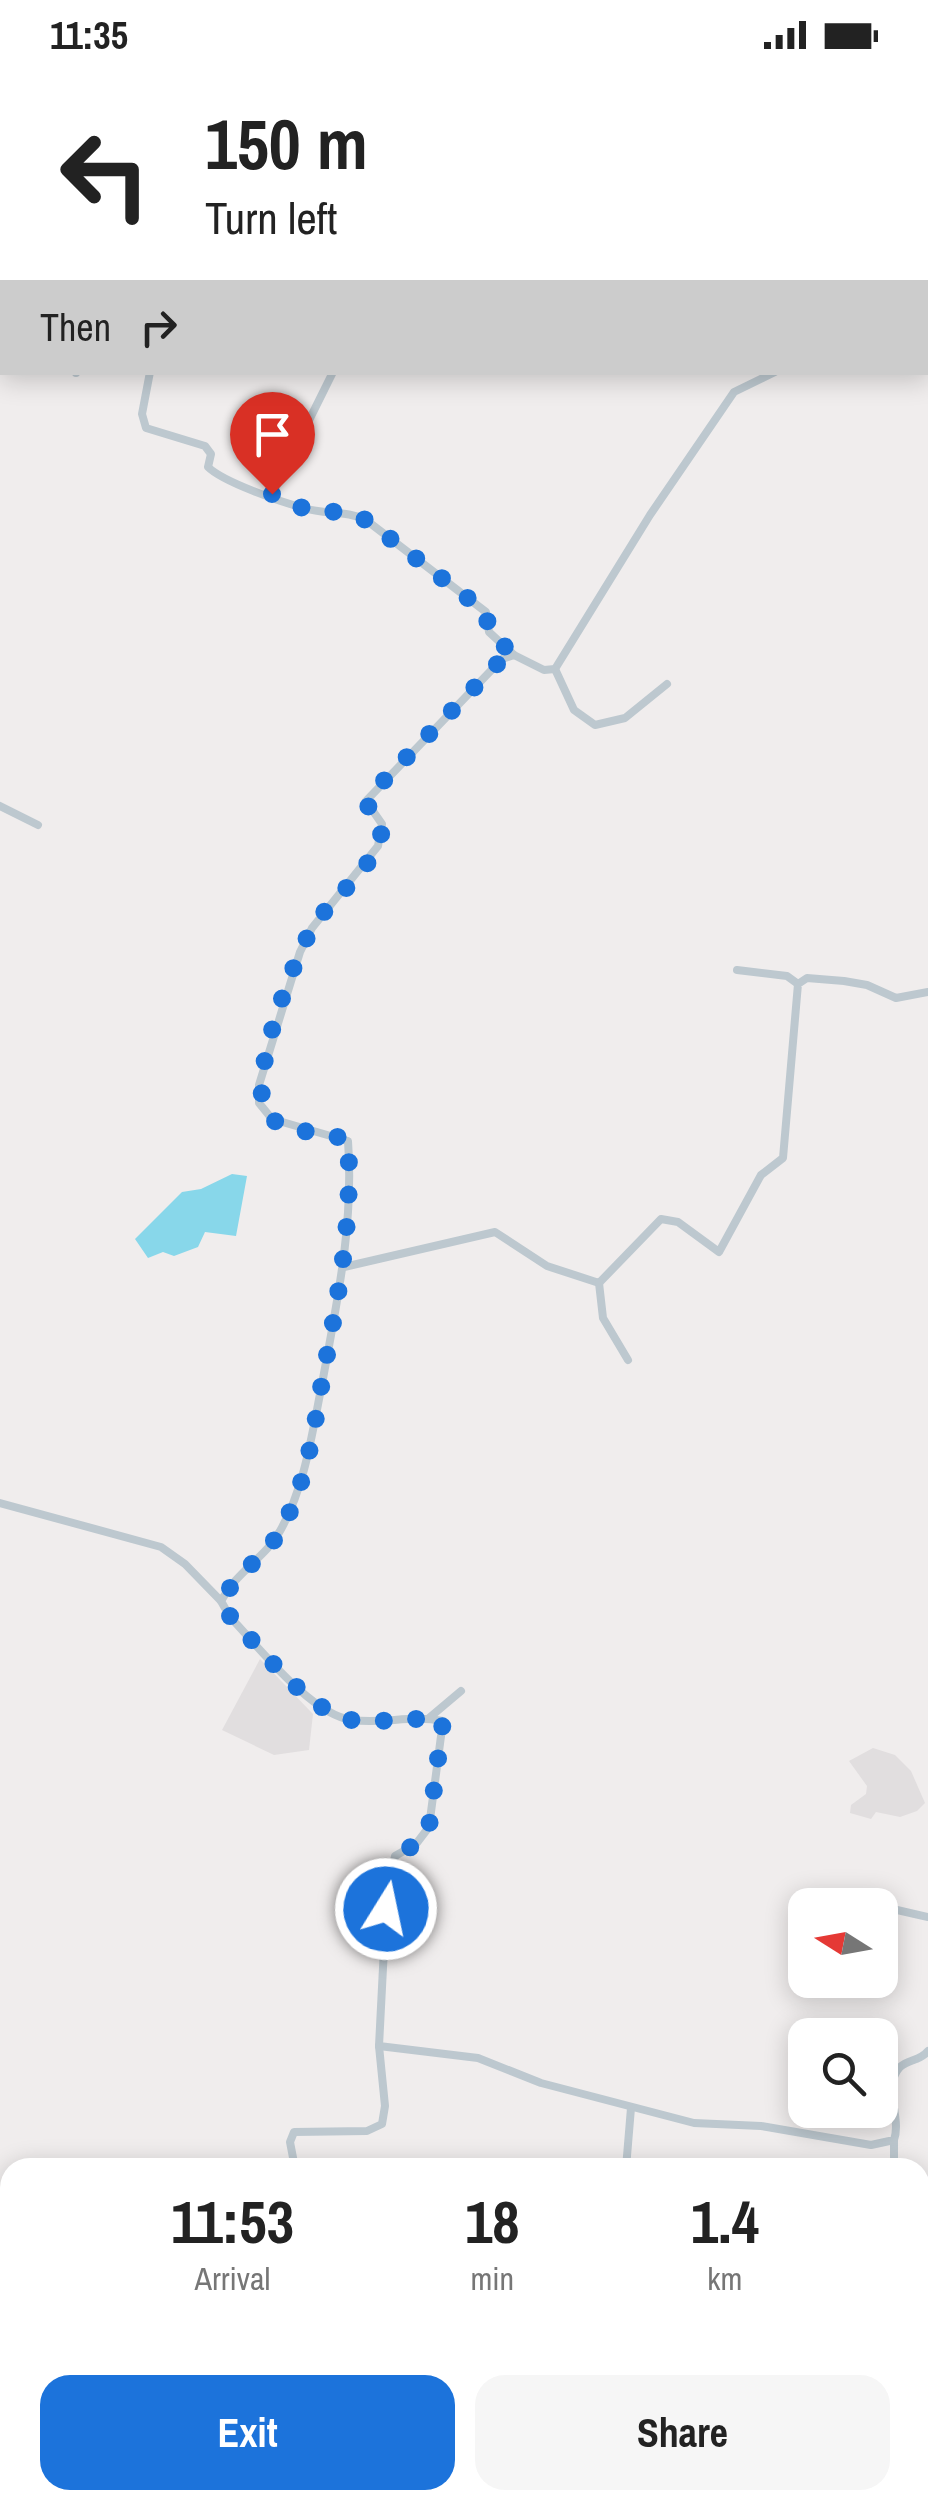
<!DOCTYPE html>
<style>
:root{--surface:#fff;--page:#f6f6f6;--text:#222;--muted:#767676;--accent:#1c73db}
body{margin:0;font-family:"Archivo Narrow",sans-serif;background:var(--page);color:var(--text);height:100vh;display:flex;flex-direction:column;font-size:38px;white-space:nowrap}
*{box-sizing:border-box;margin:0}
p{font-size:32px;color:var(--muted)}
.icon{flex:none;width:55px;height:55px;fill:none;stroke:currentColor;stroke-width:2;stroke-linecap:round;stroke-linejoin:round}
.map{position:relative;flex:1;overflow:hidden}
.panel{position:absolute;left:0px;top:2088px;width:930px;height:352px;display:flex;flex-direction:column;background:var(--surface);border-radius:30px 30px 0 0;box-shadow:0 5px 25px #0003}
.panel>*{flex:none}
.hud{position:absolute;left:0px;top:0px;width:930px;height:305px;box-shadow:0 5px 25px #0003;background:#fff;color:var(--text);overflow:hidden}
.needle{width:65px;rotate:281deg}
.controls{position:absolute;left:788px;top:1818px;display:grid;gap:20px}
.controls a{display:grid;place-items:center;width:110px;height:110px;border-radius:20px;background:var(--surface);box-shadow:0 5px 25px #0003;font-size:50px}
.pin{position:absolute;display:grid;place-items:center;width:85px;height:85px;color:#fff;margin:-102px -42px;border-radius:50% 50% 50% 0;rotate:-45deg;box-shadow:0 0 10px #0007}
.pin .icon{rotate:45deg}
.me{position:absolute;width:110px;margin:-55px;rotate:10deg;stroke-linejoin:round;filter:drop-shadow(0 0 8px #0008)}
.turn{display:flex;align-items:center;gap:35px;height:210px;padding:0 40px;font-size:45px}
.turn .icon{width:130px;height:130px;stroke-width:2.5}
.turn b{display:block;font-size:70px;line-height:85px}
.then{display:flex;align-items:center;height:95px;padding:0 40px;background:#0003;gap:20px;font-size:38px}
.eta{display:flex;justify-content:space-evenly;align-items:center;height:170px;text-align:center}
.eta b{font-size:60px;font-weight:800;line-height:70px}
.primary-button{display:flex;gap:20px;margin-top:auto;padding:20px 40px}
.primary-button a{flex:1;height:115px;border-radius:30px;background:var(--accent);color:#fff;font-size:40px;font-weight:800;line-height:115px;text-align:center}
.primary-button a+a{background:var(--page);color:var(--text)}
.status{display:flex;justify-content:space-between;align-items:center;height:70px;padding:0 50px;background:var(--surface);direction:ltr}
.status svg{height:28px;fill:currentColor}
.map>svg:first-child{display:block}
</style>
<div class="status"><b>11:35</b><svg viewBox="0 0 49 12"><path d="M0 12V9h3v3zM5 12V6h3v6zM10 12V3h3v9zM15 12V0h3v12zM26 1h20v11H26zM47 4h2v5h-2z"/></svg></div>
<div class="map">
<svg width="928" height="2439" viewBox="0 0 928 2439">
<rect width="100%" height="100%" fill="#f0eded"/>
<g fill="#e1dedf">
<path d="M260,1589L313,1644L309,1680L274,1685L222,1660Z"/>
<path d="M873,1678L895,1685L911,1701L925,1733L917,1741L900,1747L876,1742L871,1749L850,1743L851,1735L866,1724L867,1716L849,1691Z"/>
</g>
<path fill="#88d7ea" d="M232,1104L247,1106L236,1166L205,1162L198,1177L174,1186L163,1182L148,1188L135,1169L182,1122L201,1119Z"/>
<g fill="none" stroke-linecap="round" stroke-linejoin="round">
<path stroke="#88d7ea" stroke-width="2.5" d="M0,2430L10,2428"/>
<g stroke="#88d7ea" stroke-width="10">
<path d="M0,2231L10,2227"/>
<path d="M378,2430L393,2439"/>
</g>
<g stroke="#bdc8cf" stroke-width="8">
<path d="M407,0V2"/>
<path d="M289,2L290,0"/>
<path d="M864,2L865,0"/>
<path d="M76,302V303"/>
<path d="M150,302L142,344L146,358L205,376L211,384L208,397C223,412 281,432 304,438C325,445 346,440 366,450L486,542L489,562L514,585"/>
<path d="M775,302L734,322L650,445L555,599L544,600L514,585L502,589L366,731L382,754L378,776L312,858L300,882L259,1015V1033L272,1049L348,1071C354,1154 337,1232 322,1314C312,1363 305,1417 280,1461C266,1487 237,1501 221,1531L230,1547C258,1576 311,1645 352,1650C384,1654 411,1645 443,1651L429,1757L416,1774L395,1786L386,1839L379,1976L478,1988L541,2013L694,2053L761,2056L871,2075L894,2070C902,2048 882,2016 900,1997C909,1989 920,1991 928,1981"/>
<path d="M272,425L333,302"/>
<path d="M555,599L574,640L595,655L625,648L667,614"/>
<path d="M0,736L38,755"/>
<path d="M737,900L787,906L798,914"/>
<path d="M344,1197L495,1162L547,1196L599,1213L661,1149L678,1152L719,1182L761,1105L783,1088L798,914L807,908L844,911L867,915L896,928L928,922"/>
<path d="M599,1213L603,1248L628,1290"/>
<path d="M0,1433L161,1477L185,1494L221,1531"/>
<path d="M429,1648L461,1621"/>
<path d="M884,1837L928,1847"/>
<path d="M894,2070V2098"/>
<path d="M295,2098L290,2072L294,2062L367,2061L382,2054L385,2036L379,1976"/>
<path d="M626,2098L631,2038"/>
<path d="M0,2212L10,2206"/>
<path d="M0,2246L10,2241"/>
<path d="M920,2271L928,2274"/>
<path d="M405,2430L422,2439"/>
</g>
<g stroke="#acbdcc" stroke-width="11">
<path d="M173,2L178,0"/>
<path d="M0,160H2"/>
</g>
</g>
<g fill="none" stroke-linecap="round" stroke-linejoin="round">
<path stroke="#1c73db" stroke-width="18" stroke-dasharray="0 32.4" d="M272,424L305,439L348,443L366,450L486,542L489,562L514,585L502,589L369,726L368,736L382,754C383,794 330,827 311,860C293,892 243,1019 269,1046C288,1066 325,1059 348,1071C353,1152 338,1227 323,1306C314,1358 307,1415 280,1461C266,1487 237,1501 222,1531L230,1546C258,1576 311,1644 352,1650C384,1654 411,1645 443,1651L429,1757L416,1774L395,1786L386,1839"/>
</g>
</svg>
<div class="controls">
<a><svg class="needle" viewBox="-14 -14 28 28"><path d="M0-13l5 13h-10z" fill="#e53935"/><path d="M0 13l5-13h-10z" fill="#767676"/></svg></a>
<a><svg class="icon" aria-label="search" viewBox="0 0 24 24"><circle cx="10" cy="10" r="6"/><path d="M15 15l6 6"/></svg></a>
</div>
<div class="pin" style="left:272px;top:424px;background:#d93025"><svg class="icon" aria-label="arrive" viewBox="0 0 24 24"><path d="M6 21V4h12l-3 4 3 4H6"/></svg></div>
<svg class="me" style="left:386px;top:1839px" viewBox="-20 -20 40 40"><circle r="17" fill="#1c73db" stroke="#fff" stroke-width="3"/><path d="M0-11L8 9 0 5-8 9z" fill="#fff"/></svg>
<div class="hud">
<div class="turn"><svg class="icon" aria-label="left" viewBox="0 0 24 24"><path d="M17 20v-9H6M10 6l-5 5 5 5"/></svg><div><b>150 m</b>Turn left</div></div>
<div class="then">Then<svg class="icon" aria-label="right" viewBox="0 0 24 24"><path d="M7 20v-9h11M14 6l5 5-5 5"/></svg></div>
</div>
<section class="panel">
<div class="eta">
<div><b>11:53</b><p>Arrival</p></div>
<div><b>18</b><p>min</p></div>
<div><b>1.4</b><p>km</p></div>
</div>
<div class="primary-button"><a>Exit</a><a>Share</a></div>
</section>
</div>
